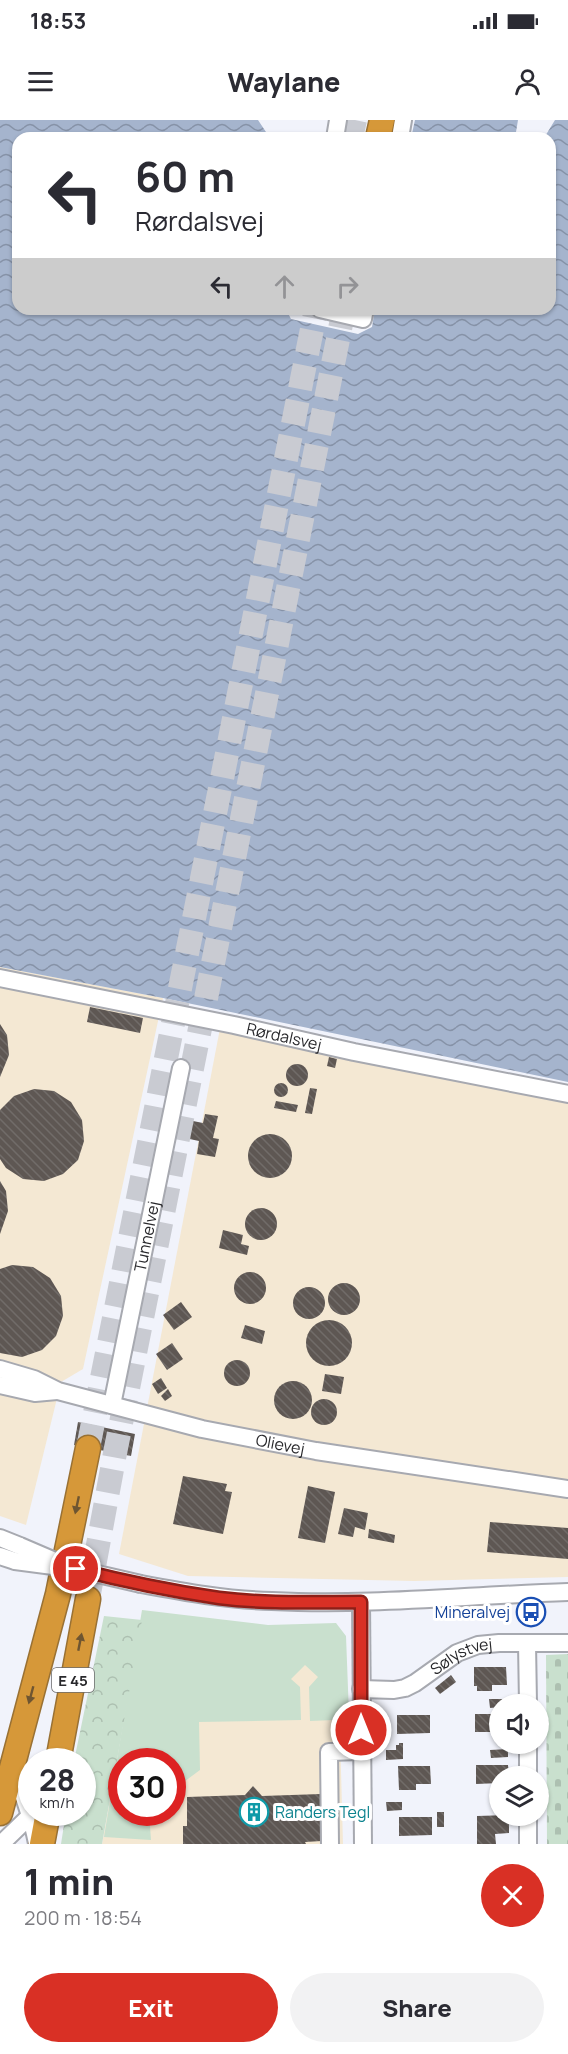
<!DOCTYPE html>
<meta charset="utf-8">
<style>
:root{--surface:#fff;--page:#f2f2f3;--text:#2b2b33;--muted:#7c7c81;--accent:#d93025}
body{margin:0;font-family:Manrope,sans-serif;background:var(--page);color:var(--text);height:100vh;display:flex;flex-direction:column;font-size:22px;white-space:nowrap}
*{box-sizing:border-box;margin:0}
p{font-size:20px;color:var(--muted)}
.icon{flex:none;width:33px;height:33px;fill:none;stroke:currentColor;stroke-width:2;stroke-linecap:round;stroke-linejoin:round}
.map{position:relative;height:1724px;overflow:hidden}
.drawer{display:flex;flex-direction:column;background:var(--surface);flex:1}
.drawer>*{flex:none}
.banner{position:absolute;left:12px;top:12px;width:544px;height:183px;border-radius:18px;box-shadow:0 2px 4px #0004;background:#fff;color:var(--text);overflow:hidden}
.tools{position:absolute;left:489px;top:1574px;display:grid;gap:12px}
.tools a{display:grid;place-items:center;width:60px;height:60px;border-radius:50%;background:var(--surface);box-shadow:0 2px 4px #0004;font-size:30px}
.speed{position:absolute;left:18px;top:1628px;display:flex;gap:12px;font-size:30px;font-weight:700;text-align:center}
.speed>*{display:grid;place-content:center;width:78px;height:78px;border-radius:50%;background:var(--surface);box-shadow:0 2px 4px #0004;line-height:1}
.speed small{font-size:15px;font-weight:400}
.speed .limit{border:9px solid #d22;background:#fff;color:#111}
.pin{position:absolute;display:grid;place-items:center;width:51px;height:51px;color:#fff;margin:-26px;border:3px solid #fff;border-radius:50%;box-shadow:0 2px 6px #0007}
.me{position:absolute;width:66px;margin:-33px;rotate:0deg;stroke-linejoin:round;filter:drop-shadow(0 0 4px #0008)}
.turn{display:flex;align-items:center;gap:21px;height:126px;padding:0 24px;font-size:27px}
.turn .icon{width:78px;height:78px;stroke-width:2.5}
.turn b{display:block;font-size:42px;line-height:51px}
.lanes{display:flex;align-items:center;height:57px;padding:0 24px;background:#0003;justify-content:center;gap:30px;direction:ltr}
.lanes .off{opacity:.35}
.round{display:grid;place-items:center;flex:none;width:63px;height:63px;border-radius:32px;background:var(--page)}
.headline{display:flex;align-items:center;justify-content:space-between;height:102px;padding:0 24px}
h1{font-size:36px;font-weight:800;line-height:45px}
.primary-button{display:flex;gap:12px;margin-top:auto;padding:12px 24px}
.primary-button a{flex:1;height:69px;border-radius:36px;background:var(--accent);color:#fff;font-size:24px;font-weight:800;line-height:69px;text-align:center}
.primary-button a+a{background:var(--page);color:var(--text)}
.status{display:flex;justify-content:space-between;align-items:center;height:42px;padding:0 30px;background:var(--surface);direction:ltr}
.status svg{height:16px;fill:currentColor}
header{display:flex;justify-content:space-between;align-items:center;height:78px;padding:0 24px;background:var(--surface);font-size:27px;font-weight:800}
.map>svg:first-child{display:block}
</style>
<div class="status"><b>18:53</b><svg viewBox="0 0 49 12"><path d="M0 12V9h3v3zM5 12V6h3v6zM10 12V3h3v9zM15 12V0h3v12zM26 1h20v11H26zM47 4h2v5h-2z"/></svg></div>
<header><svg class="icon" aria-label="menu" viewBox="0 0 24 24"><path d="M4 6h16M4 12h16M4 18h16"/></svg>Waylane<svg class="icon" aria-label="person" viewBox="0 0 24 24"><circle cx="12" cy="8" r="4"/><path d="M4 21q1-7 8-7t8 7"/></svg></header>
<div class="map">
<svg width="568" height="1724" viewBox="0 0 568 1724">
<defs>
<pattern id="forest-crowns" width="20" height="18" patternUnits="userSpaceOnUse" patternTransform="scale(1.5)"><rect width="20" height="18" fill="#c9e0ce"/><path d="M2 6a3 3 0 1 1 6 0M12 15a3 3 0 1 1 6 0" fill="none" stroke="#adc0b1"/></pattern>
<pattern id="cemetery-stones" width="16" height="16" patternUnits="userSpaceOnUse" patternTransform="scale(1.5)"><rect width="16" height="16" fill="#c9e0ce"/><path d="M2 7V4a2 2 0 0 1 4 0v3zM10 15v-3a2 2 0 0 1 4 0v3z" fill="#adc0b1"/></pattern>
<pattern id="water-waves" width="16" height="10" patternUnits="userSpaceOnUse" patternTransform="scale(1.5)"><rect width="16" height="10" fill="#a5b4cd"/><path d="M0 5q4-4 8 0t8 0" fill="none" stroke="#8692a7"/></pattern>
<pattern id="building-back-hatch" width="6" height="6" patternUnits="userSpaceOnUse" patternTransform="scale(1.5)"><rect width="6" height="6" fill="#5e5753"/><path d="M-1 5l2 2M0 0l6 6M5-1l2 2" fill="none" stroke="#716c69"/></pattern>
</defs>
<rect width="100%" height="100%" fill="#f1f3fb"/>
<g fill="#f4e8d3" fill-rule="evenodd">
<path d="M0,847L163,878L83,1249L61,1262L26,1405L0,1396Z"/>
<path d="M222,898L568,970V1457L414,1461L188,1456L119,1434Z"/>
<path d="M142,1500L329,1514L340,1614L343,1724H102ZM122,1641H172V1692H122Z"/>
</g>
<path fill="#c9e0ce" d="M142,1490L268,1505L336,1503L346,1516L350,1621L334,1626V1600L310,1601L309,1567L318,1557L305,1545L291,1559L300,1567L301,1600L199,1602L200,1650L173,1670L172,1641H122V1692H149L151,1720L104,1717Z"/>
<path fill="url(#forest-crowns)" d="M104,1496L142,1500L102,1724H61L66,1692H82V1641H74Z"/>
<path fill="url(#cemetery-stones)" d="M568,1534V1724H547L546,1535Z"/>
<g fill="url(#water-waves)">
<path d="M0,0H258L270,18H18V189H286L291,199L358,214L372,207L375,189H550V18H544L555,0H568V962L163,878L0,847Z"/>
<path d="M415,0H518L515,18H411Z"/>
</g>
<g fill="url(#building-back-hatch)">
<path d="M90,887L143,898L140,913L87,902Z"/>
<path d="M0,904L7,915L9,935L0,957Z"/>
<path d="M329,937L337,939L335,948L327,946Z"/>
<circle cx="297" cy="955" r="11"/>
<circle cx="281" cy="970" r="7"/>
<path d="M310,968L317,969L312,994L305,993Z"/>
<path d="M34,969L54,971L71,982L82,1000L84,1021L78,1040L63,1054L44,1061L23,1059L6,1048L0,1039V990L14,976Z"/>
<path d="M276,981L298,985L296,992L274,988Z"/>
<path d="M205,994L218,996L213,1018L219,1019L215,1037L197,1034L199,1021L180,1017L183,999L203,1003Z"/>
<circle cx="270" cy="1036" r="22"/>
<path d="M0,1061L6,1071L8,1091L0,1114Z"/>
<circle cx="261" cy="1104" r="16"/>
<path d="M223,1110L243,1115L241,1124L249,1126L247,1135L219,1128Z"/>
<path d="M12,1145L33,1147L50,1158L61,1176L63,1196L56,1216L42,1230L22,1237L0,1233V1149Z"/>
<circle cx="250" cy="1168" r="16"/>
<circle cx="344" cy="1179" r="16"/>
<circle cx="309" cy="1183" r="16"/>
<path d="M181,1182L192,1197L174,1210L163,1195Z"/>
<circle cx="329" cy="1223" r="23"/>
<path d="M245,1205L265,1211L262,1224L241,1218Z"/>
<path d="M172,1223L183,1239L167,1250L156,1234Z"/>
<circle cx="237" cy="1253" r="13"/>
<path d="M325,1254L344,1257L341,1274L322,1271Z"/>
<path d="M161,1258L167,1268L158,1274L152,1264Z"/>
<circle cx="293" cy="1280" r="19"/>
<path d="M168,1269L172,1276L165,1281L161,1276Z"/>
<circle cx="324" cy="1292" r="13"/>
<path d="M78,1302L135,1314L131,1336L74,1325Z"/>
<path d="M183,1356L227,1364L225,1371L232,1372L223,1414L173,1404Z"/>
<path d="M308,1366L335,1372L325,1423L298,1418Z"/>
<path d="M344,1388L368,1393L365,1410L355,1407L353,1417L338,1414Z"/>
<path d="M490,1402L568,1408V1439L487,1432Z"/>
<path d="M369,1409L395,1415L394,1423L368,1418Z"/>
<path d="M474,1547H506L507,1565H492V1571H477V1566H474Z"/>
<path d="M451,1555L456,1562L440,1574L435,1568Z"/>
<path d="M489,1579H506V1584H500V1587L490,1588Z"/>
<rect x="475" y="1594" width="25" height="18"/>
<path d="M397,1595H430V1613L397,1614Z"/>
<path d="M399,1623H403V1639L386,1640V1630H396V1625H399Z"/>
<path d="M508,1629V1637L491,1638L490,1630Z"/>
<path d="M476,1645H508L509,1656H500V1663L476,1664Z"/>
<path d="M398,1646H430L431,1664H416V1670H399Z"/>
<path d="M253,1666L262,1676L321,1674L322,1721L305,1722L306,1724H183V1706H187V1677L245,1675Z"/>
<path d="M386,1682H402V1690L387,1691Z"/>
<rect x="437" y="1692" width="7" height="15"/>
<path d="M509,1695V1713L495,1714L496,1724H477V1696Z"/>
<path d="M399,1697H432V1715L399,1716Z"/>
</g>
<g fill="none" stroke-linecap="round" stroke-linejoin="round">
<g stroke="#c9cbd2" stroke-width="24" stroke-dasharray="24 12" stroke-linecap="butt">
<path d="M351,18L355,0"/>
<path d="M88,1328L316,189"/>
<path d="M88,1479L115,1333L344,189"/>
</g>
<g stroke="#a7a9b0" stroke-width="20">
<g id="minor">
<path d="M335,18L338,0"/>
<path d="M400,18L403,0"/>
<path d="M320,189L363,199L365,189"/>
<path id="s1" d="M0,858L234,905L354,932L568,974"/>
<path id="s2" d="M0,1249L34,1259L58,1271L202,1309L316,1331L568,1369"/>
<path d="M0,1265L35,1273L57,1271"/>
<path id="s3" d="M112,1285L181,948"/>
<path d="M0,1418L20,1426"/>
<path d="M0,1436L15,1441"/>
<path d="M141,1464C184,1472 227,1480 272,1481C371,1486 469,1475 568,1472"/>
<path d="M361,1482L363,1724"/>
<path d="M527,1523L528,1584"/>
<path id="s4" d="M361,1569L394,1570L405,1568L415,1563L457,1533L478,1525L499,1523H568"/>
<path d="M528,1623V1656"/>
<path d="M15,1647C21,1673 33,1698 37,1724"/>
<path d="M528,1695V1724"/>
<path d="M1,1724L34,1692"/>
<path d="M330,1724L329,1632L361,1631"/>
</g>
</g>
<g stroke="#997134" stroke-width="27">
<g id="highway">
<path d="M378,18L382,0"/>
<path d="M58,1641L88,1479"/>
<path d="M0,1693L58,1474L88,1328"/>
<path d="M42,1724L48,1692"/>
</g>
</g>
<use href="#minor" stroke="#fff" stroke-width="16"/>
<use href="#highway" stroke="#d69839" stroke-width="24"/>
<g stroke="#a7a9b0" stroke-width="20" stroke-linecap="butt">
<g id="minor-bridge">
<path d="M20,1426L55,1441"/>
<path d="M15,1441L76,1449L141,1464"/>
</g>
</g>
<use href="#minor-bridge" stroke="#fff" stroke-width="16"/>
</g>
<defs><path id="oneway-solid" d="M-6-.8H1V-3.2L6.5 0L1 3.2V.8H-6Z" transform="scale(1.5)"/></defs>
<g fill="#6e5531">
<use href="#oneway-solid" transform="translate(77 1385) rotate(102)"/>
<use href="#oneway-solid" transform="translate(80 1522) rotate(-79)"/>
<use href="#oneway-solid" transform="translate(31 1575) rotate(105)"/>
</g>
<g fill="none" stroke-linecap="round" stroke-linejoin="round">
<g stroke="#8d1f18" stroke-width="15">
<path id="route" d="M76,1449C123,1461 171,1471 219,1478C266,1484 314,1482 361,1482V1610"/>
</g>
<use href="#route" stroke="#d93025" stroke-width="10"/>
</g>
<defs>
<g id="bus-ring" transform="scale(1.5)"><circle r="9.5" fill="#fff" stroke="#1a4fb4" stroke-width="1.5"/><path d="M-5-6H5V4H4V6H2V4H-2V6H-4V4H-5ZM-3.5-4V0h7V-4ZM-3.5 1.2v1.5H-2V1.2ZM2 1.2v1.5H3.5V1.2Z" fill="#1a4fb4"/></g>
<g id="building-ring" transform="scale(1.5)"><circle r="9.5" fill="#fff" stroke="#0f9aa8" stroke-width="1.5"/><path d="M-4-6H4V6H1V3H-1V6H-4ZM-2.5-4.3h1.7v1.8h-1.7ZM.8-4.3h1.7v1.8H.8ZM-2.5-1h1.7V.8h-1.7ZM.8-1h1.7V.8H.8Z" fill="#0f9aa8"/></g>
</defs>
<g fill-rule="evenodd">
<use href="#bus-ring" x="531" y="1492"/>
<use href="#building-ring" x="254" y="1692"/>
</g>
<g text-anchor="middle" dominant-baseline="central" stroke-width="6" stroke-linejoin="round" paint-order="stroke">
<rect fill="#fff" stroke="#69696b" stroke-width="1.5" x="52" y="1548" width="42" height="24" rx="4.5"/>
<g font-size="15" font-weight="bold" fill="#29292c">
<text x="73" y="1560">E 45</text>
</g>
<g font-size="16" fill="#29292c" stroke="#fff">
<text stroke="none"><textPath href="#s1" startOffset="290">Rørdalsvej</textPath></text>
<text stroke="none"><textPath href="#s3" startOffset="172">Tunnelvej</textPath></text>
<text stroke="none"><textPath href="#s2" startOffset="291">Olievej</textPath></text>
<text stroke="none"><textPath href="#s4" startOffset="110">Sølystvej</textPath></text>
</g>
<g font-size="16" fill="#164399" stroke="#fff" text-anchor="end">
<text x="510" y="1492">Mineralvej</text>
</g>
<g font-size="16" fill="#0d838f" stroke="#fff" text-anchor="start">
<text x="275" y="1692">Randers Tegl</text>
</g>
</g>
</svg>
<div class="tools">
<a><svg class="icon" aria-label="sound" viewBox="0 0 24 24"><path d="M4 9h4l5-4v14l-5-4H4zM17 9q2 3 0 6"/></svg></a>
<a><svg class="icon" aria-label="layers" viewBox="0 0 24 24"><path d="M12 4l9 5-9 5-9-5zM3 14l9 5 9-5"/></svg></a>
</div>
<div class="speed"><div>28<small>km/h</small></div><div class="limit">30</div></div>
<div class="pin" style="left:76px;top:1449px;background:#d93025"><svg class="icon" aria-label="arrive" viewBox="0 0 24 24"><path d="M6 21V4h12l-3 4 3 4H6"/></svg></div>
<svg class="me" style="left:361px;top:1610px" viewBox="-20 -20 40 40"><circle r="17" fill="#d93025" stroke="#fff" stroke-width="3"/><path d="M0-11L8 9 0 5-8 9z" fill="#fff"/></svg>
<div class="banner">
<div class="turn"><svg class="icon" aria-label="left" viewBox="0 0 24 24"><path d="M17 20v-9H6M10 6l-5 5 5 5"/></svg><div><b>60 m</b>Rørdalsvej</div></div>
<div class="lanes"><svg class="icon" aria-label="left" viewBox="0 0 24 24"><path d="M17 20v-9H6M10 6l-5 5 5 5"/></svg><svg class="icon off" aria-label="ahead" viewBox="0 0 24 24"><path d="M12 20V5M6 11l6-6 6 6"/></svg><svg class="icon off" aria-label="right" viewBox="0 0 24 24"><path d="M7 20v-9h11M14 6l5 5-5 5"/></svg></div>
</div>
</div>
<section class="drawer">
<div class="headline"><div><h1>1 min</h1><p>200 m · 18:54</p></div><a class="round" style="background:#d93025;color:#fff"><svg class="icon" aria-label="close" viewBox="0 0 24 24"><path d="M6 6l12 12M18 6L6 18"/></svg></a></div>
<div class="primary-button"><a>Exit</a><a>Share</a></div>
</section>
